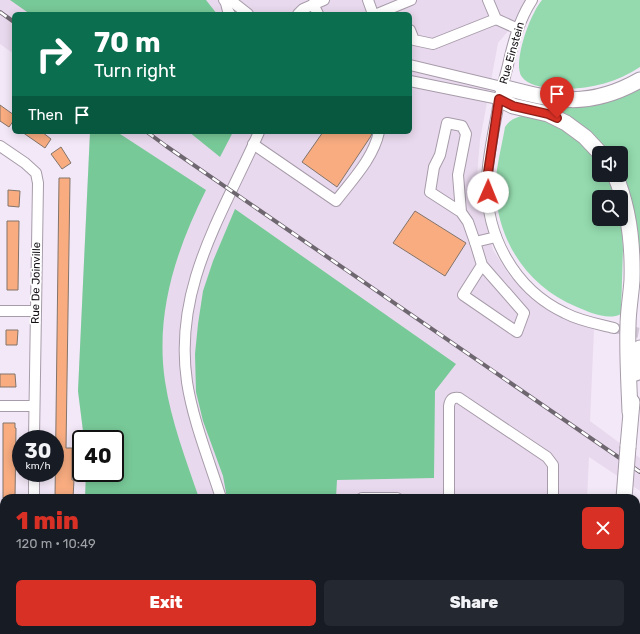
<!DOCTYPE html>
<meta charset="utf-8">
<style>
:root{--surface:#171b24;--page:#242831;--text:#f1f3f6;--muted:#9ea1a6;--accent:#d93025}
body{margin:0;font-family:Rubik,sans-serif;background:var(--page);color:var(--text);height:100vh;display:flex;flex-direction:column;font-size:15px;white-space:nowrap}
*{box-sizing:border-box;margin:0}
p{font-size:13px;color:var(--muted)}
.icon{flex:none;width:22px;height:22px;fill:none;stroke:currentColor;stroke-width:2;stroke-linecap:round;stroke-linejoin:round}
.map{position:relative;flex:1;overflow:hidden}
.sheet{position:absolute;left:0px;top:494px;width:640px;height:140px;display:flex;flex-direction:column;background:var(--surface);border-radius:12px 12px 0 0;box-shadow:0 2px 10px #0003}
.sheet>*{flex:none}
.top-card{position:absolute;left:12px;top:12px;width:400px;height:122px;border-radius:6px;box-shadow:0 2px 10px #0003;background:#0b6e4f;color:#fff;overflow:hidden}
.buttons{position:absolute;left:592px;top:146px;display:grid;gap:8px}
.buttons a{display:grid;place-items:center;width:36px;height:36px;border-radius:6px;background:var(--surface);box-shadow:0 2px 10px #0003;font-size:20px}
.speed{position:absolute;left:12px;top:430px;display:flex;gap:8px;font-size:20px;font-weight:700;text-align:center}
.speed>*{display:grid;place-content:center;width:52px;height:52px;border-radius:50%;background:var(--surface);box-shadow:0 2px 10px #0003;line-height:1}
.speed small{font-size:10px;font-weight:400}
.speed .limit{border:2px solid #111;border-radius:6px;background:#fff;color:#111}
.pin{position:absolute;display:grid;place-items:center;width:34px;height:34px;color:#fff;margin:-41px -17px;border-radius:50% 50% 50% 0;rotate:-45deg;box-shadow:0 0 4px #0007}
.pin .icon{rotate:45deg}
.me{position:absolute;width:44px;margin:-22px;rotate:1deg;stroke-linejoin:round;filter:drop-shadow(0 0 3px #0008)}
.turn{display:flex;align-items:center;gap:14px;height:84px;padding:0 16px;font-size:18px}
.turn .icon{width:52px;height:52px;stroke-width:2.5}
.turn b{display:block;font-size:28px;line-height:34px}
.then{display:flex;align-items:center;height:38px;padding:0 16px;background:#0003;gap:8px;font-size:15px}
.round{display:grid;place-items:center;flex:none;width:42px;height:42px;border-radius:6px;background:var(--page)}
.head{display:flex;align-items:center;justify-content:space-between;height:68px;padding:0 16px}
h1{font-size:24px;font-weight:800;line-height:30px;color:var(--accent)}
.action{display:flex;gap:8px;margin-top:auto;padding:8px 16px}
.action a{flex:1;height:46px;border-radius:6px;background:var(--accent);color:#fff;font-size:16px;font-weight:800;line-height:46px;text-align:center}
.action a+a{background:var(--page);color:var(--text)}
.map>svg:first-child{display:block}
</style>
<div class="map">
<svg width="640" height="634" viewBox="0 0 640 634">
<rect width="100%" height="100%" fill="#f3e8f7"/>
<g fill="#e9d9ee">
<path d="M0,0H532L525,11L498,43L480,140L476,187L493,250L510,276L529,295L555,314L594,330L590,421L640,458V491L589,457L587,498H85L86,473H115V439H84L78,391L90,132H410V14H14V54L0,44Z"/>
<path d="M83,630H582L581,634H83Z"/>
</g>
<g fill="#94daae">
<path d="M542,0H640V67C613,85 582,91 550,88C541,87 528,85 522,77C513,65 527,25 534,13C536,8 539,4 542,0Z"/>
<path d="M640,88V277L635,276L621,175V153H606L548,110L550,105L567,107L587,106Z"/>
<path d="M522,116C533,117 550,120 559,126C569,132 593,152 598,163C600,166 599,171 599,175L607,176L615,197H599V219H621L623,248L621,314C608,321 589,312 577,307C530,288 501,246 496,197C493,178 502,146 505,127C510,120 514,118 522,116Z"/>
</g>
<g fill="#78c998">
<path d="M10,0H206L217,14H30Z"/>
<path d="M90,132H117L206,190C176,250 155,313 165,381C171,421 186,460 199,498H85L86,473H115V439H84L78,391Z"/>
<path d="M189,132H233L220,157Z"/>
<path d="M235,209L456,364L435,391L434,478L337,480L336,498H227L223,476L203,421L196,392L195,354L198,324L203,291L213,261Z"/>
<rect x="83" y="630" width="123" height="4"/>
<path d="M265,630H326L277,634Z"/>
</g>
<g fill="#f8ac80" stroke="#83746b">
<path d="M0,105L14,115V120L9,127L0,121Z"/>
<path d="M22,132H42L51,139L45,148Z"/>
<path d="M323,132H372L371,136L337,187L302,162Z"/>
<path d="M61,147L71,163L62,169L51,154Z"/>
<path d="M59,178H70L66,448H72V480H74L73,498H55Z"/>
<path d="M8,190L20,191L19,207L8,206Z"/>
<path d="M415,211L466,243L445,276L393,243Z"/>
<path d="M7,221H19L18,290H7Z"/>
<path d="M6,330H18L17,345H6Z"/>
<path d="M0,374H15L16,387H0Z"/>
<path d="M3,423H15V428H16L15,498H3Z"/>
</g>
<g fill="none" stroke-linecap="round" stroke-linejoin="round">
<path stroke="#d1c7d5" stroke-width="10" stroke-dasharray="10 5" stroke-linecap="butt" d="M614,328L640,333"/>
<g stroke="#a79caa" stroke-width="12">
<g id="minor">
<path d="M224,0C228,4 226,10 230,14"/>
<path d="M368,0L373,14"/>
<path d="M488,0L496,19L518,29"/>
<path d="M532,0C519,20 513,43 508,65C504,81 499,97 497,113C493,134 488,157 487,179C485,235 514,289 565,313C580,321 598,324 614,328"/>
<path d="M226,2L234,3L248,14"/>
<path d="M313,4L318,14"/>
<path d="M298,14L303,9L324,0"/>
<path d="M377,14L411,0"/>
<path d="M410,30L414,40L433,44L496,19"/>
<path d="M410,65L502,87"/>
<path d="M410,81L499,99"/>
<path d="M253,144L336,201C352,180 373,159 379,132"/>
<path d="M0,146L25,163L36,173L38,183L34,439"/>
<path d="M461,212L458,175L466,134L462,126L447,123L440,155L434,167L430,192L461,212L468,222L475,242L496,237"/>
<path d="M475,242L482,265L463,295L517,332L524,313L482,265"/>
<path d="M0,311H35"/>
<path d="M0,406H34"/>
<path d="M34,498V473"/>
<path d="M221,498C209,460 193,421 187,382C173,287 223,214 259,132"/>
<path d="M362,498H397"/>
<path d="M449,498V406C450,400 452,397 459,398L547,457L553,465V498"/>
<path d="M0,547H4"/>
<path d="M551,630V634"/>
<path d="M32,634V630"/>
<path d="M232,634V630"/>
</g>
</g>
<g stroke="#a79caa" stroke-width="17">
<g id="highway">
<path d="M502,87C555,101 589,109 640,80"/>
<path d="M499,99L513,106L548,114L566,123L585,137L600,153"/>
<path d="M615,175C629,208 633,244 632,280C631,296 628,311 628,326C627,355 629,384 630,412"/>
<path d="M636,373L640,348"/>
<path d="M628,447L632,402"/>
<path d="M620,634V630"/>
</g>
</g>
<use href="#minor" stroke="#fff" stroke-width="10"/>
<use href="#highway" stroke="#fff" stroke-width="15"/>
<g stroke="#6e6770" stroke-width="4">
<g id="rail">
<path d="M0,12L14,22"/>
<path d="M147,132L166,146L640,472"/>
</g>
</g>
<use href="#rail" stroke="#fff" stroke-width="2.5" stroke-dasharray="8" stroke-linecap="butt"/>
<g stroke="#a79caa" stroke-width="17" stroke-linecap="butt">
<path id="highway-bridge" d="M624,498L628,447"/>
</g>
<use href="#highway-bridge" stroke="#fff" stroke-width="15"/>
</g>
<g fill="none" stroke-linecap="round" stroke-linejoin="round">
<g stroke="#8d1f18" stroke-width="10">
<path id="route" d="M488,192L487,179L499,99L513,106L548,114L557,118"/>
</g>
<use href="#route" stroke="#d93025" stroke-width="7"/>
</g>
<g text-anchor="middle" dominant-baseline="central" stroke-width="3.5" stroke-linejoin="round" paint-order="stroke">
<g font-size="11" fill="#130f14" stroke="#fff">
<text transform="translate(512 53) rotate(-74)">Rue Einstein</text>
<text transform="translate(36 283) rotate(-89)">Rue De Joinville</text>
</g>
</g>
</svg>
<div class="buttons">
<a><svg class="icon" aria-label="sound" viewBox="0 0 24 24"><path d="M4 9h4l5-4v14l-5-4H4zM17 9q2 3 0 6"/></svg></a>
<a><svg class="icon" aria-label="search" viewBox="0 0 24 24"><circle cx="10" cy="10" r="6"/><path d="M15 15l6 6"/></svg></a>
</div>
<div class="speed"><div>30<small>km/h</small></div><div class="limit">40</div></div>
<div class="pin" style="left:557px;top:118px;background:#d93025"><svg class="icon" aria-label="arrive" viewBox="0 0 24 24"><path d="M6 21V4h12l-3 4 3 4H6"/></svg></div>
<svg class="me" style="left:488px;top:192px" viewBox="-20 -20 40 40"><circle r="19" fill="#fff"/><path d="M0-13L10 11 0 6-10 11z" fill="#d93025"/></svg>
<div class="top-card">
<div class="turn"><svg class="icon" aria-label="right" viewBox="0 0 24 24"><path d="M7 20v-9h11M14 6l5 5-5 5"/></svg><div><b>70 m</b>Turn right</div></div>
<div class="then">Then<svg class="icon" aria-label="arrive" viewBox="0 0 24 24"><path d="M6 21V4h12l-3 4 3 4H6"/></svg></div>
</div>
<section class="sheet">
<div class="head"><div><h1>1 min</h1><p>120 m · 10:49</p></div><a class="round" style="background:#d93025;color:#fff"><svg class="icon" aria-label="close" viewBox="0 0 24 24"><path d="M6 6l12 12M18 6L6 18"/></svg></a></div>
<div class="action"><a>Exit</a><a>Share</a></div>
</section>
</div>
